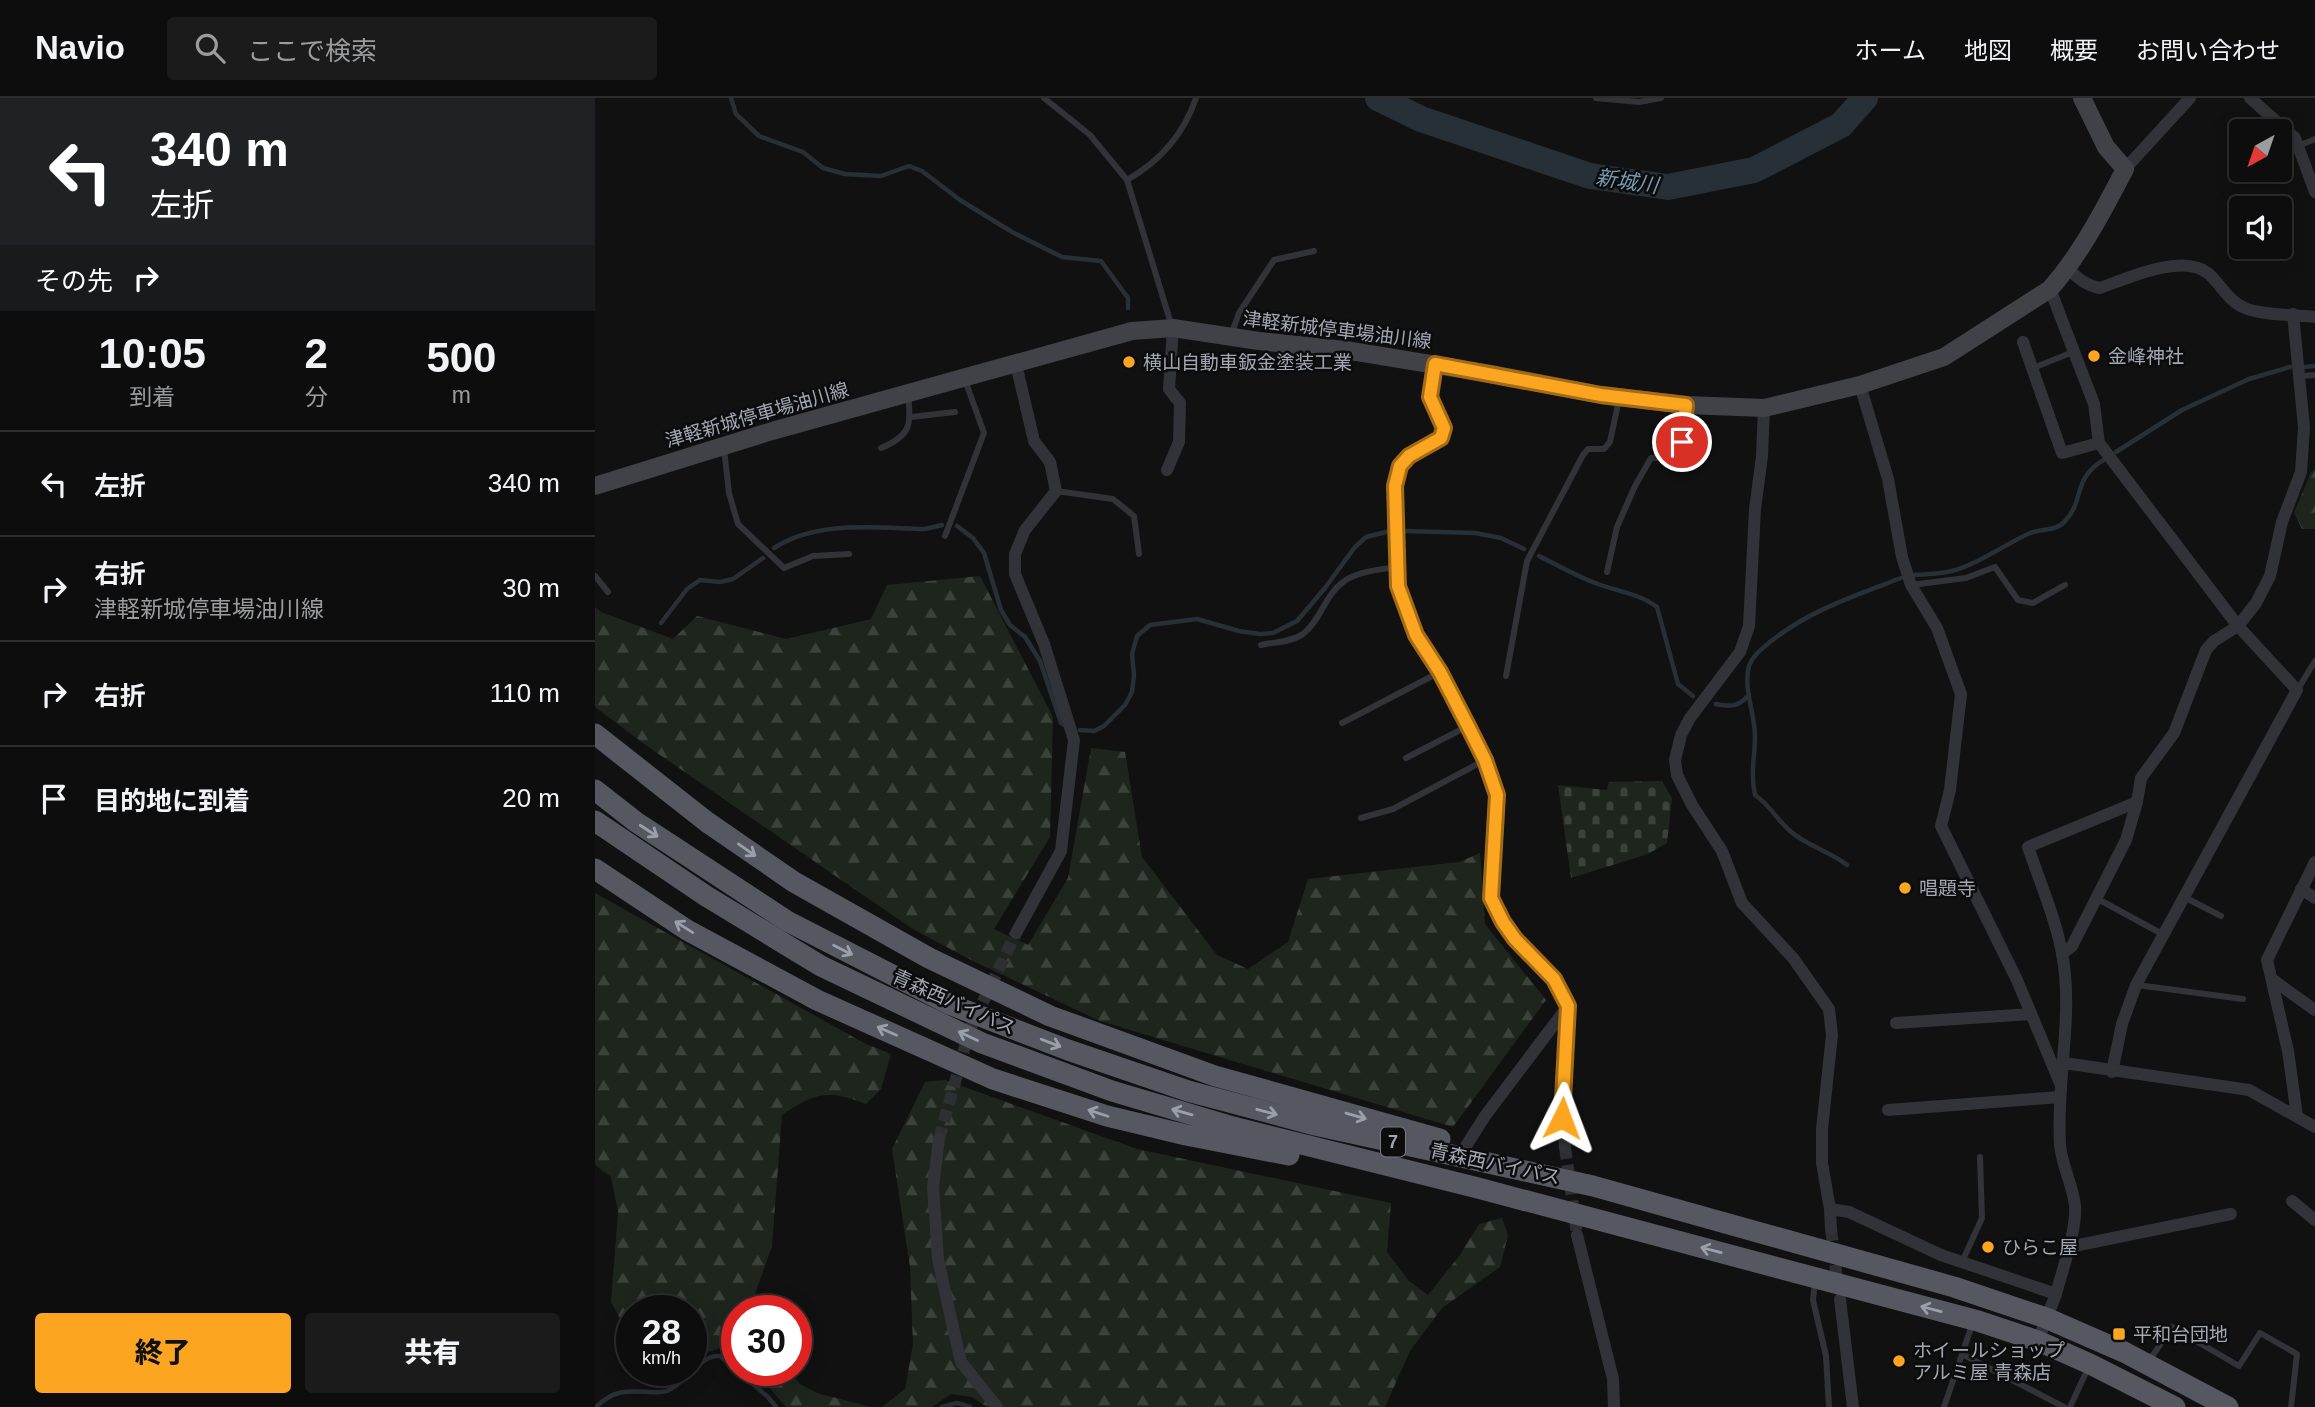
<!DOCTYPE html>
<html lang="ja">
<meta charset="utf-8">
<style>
:root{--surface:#0d0d0e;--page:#1b1b1c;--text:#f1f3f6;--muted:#9a9c9e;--line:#2d2d2e;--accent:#fba520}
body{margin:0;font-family:Helvetica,"Noto Sans JP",sans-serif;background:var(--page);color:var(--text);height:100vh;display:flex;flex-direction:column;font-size:26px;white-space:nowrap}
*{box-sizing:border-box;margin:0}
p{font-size:23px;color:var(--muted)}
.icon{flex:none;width:38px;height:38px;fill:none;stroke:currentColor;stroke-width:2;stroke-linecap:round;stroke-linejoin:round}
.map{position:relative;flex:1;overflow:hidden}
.details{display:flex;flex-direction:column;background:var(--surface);width:595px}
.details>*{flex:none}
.banner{background:#202124;color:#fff;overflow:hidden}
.needle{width:46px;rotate:220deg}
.buttons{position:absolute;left:1634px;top:21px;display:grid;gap:14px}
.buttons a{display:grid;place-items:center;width:63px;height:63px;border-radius:7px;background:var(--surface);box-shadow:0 4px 18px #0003,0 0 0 2px var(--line);font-size:35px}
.speed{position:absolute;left:21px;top:1197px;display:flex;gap:14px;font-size:35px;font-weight:700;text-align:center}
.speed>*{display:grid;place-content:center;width:91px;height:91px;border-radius:50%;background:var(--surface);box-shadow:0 4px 18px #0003,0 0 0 2px var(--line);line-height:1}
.speed small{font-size:18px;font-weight:400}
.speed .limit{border:10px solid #d22;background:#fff;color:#111}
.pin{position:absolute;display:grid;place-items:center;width:60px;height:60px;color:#fff;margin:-30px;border:4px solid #fff;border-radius:50%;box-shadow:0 2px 7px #0007}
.me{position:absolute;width:77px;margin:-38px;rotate:3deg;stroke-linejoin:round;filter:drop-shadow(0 0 5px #0008)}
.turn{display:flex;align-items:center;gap:24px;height:147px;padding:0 35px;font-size:32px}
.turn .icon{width:91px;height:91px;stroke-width:2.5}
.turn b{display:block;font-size:49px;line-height:60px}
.then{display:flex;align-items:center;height:66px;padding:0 35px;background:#0003;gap:14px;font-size:26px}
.eta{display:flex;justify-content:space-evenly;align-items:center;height:119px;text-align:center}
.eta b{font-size:42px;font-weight:800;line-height:49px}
.primary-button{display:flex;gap:14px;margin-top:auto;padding:14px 35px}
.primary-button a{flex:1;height:80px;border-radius:7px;background:var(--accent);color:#111;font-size:28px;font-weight:800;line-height:80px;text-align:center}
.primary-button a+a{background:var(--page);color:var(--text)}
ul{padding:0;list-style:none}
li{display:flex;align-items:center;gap:21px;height:105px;padding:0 35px;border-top:2px solid var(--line)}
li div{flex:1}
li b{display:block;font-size:26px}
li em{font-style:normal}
header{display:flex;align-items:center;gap:42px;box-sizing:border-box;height:98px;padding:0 35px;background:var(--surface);border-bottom:2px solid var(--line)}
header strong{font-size:33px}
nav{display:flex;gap:38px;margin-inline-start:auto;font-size:24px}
.search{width:490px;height:63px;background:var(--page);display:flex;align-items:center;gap:18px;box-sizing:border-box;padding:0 24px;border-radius:7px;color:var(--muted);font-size:26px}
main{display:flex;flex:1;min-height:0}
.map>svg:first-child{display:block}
</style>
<header>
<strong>Navio</strong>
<div class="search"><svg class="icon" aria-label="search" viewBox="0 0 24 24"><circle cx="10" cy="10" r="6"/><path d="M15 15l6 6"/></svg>ここで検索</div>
<nav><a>ホーム</a><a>地図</a><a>概要</a><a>お問い合わせ</a></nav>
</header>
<main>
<section class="details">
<div class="banner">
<div class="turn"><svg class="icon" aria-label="left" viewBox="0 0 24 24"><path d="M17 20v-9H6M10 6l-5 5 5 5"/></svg><div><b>340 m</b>左折</div></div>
<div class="then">その先<svg class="icon" aria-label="right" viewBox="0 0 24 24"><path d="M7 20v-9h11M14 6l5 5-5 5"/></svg></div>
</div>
<div class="eta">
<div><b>10:05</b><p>到着</p></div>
<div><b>2</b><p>分</p></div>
<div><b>500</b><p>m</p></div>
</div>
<ul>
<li><svg class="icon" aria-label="left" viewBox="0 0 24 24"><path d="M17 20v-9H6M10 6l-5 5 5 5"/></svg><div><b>左折</b></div><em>340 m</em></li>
<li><svg class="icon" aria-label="right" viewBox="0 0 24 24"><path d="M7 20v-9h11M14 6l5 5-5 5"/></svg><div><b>右折</b><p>津軽新城停車場油川線</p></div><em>30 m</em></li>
<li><svg class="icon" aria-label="right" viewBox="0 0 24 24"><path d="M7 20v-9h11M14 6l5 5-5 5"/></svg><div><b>右折</b></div><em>110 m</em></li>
<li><svg class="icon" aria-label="arrive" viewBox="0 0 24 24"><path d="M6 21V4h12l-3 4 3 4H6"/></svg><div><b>目的地に到着</b></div><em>20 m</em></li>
</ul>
<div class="primary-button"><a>終了</a><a>共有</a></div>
</section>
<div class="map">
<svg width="1720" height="1309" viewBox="0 0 1720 1309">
<defs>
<pattern id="forest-firs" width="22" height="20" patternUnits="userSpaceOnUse" patternTransform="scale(1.75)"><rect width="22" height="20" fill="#1d251d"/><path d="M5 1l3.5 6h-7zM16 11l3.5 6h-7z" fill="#3b423b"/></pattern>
<pattern id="cemetery-stones" width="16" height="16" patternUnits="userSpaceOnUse" patternTransform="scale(1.75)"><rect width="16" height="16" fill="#1d251d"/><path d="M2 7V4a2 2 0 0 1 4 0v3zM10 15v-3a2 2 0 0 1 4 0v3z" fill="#3b423b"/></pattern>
</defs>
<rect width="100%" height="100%" fill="#111112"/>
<g fill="url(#forest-firs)">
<path d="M1720,372V431H1707L1699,415L1716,374Z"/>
<path d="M385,478L458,619L455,739L399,831L433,847L473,780L496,650L530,654L547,759L622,857L653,871L693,844L713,781L864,764L885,755L890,826L951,902L858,1029L505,923L374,861L316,830L52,648L0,609V509L6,514L78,541L102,518L191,541L276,521L292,487Z"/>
<path d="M0,795L269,945L296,956L286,991L271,1006C232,991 220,995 187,1017L177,1148L154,1213H142V1257L131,1248L96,1260V1213H37V1242L16,1204L23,1114L16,1079L0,1067Z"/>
<path d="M350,982L542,1051L796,1105L792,1154L814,1183L833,1197L865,1157L884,1126L907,1120L913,1137L905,1169L847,1210L815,1253L790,1309H392L377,1299L356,1296L337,1309H287L310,1291L318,1246L315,1169L297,1051L330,984Z"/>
<path d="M159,1272H193L205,1286L222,1295L276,1309H191Z"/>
</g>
<path fill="url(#cemetery-stones)" d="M1067,683L1077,700L1072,745L1053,756L976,780L963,687L1012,692L1014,684Z"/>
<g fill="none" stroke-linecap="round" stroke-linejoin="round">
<g stroke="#273036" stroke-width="4.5">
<path d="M136,0L141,16L164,38L208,54L228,70L250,76L286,78L314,68L327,73L365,102L417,134L467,159L506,163L533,200V210"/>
<path d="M1709,269L1720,268"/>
<path d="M1521,354L1587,312L1654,281L1695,269"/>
<path d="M362,428L378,440L389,455L406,512L415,527L430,539L445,563L466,625L469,627"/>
<path d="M808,433L880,435L906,440L929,451"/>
<path d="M179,450C223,422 280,430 330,431L347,427"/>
<path d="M944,458C962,467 981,478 1000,485C1021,493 1043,495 1062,509L1083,586L1098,598"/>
<path d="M1319,477C1332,476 1345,476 1357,473C1385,465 1409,447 1435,435C1447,430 1461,434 1470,423C1490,403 1476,381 1510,361"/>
<path d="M66,525L92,491L105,482L125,484L138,481L168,460"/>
<path d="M1121,606C1137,609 1143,609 1154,597"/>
<path d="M485,632L499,633L509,628L530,607L537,594L539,577L537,556L542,538L555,527L602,521L644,533L665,536L678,535L702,523L730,490L760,449L771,439L795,433"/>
<path d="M1252,767C1234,753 1212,748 1195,733C1182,722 1175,707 1160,697C1155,673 1160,661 1160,638C1160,616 1148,591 1154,568C1157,558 1167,551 1175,544C1215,512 1259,498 1306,480"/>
<path d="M1,1309C20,1291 31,1293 56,1294C62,1294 67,1295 72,1293C91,1285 105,1256 125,1258L173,1299L181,1309"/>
<path d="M347,1309L362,1305L375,1309"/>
</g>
<path stroke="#273036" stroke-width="26" d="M783,0L826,21L995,78L1073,89L1159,72L1246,27L1270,0"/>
<g stroke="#2e2f32" stroke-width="12" stroke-dasharray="12 6" stroke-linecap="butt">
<path d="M344,1041L375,931L421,835"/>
<path d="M970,1049L982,1137"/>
<path d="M1236,1131L1243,1190"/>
</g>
<g stroke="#323338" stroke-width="6">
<path d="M449,0L495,37L532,82"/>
<path d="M1001,0L1044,4L1066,0"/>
<path d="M1703,48L1720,41"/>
<path d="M577,229L532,82C565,63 589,36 601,0"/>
<path d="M636,237L644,215L679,162L719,153"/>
<path d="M1438,270L1478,254"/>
<path d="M1705,278L1720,277"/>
<path d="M316,319L360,314"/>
<path d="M286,350C315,338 317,327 313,298"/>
<path d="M129,351L134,395L143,426L189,470L218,458L254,456"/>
<path d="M461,393L518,401L539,418L544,456"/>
<path d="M350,438L389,335L370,282"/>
<path d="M1012,474L1022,429L1040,388L1056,360H1078C1091,346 1089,325 1091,308"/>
<path d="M0,478L13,494"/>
<path d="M1316,487L1371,480L1400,469L1423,502L1438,505L1470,487"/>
<path d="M666,547C679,544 697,544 708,536C726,522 730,497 748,484C762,473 784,472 801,469"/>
<path d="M911,578L932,463L988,357L993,351H1009L1015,344L1024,301"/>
<path d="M1703,591L1720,563"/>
<path d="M747,625L845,574"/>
<path d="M811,660L873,628"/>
<path d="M766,720L798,711L890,662"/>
<path d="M1589,799L1626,818"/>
<path d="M1501,800L1569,837"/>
<path d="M1542,887L1648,901"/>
<path d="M1367,1164L1387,1120L1385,1059"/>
<path d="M1220,1183L1218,1202L1231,1258L1234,1309"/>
<path d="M1367,1256L1469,1309"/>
<path d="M1554,1263L1577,1229L1644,1268L1665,1235L1702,1256L1696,1309"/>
<path d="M1349,1309L1378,1224"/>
<path d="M1475,1309L1494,1268"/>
</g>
<g stroke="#323338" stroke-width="12">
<path d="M1655,0L1700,40L1720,94"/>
<path d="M1530,71L1595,0"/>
<path d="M1472,170C1483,180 1490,187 1505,190C1533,180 1589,154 1614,176C1626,187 1634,204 1650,210C1664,217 1703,217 1720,219"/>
<path d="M1455,191L1499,306L1504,345L1643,528L1702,592L1541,887L1527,926L1517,974"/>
<path d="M1428,244L1467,355L1504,345"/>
<path d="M421,266L439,343L455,364L461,393L430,432L420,456V476L449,546L479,642L466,753L421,835"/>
<path d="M840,266L835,299L849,330L847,340L814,358L805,368L800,388L803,488L821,537L845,574L873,628L890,662L902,697L896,800L908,824L920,841L959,881L973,908L967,1020L970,1049"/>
<path d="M1265,287L1293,381L1307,459L1316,487L1342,530L1366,596L1355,692L1346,728L1422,882L1465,985"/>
<path d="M1169,310L1167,358L1160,411L1154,528L1145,554L1095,620L1086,637L1080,662L1082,677L1097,707L1127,753L1147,805L1198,860L1234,911L1237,937L1227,1031V1065L1235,1111"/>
<path d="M572,372L584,344L585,305L574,291L578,230"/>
<path d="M1706,791L1720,800"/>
<path d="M1467,856L1477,848L1531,742L1542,704"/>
<path d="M1678,882L1720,912"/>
<path d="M1301,925L1436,916"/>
<path d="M1469,965L1654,992L1720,1029"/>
<path d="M1293,1012L1465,999"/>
<path d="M1702,1018L1693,953L1672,862L1720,764"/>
<path d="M344,1041L338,1089L343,1161L352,1203L366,1264L402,1309"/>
<path d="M871,1048L890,1018L973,908"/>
<path d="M1697,1103L1720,1122"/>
<path d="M1236,1131L1235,1111L1254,1114L1346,1157L1461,1196C1467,1173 1482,1131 1480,1108C1478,1087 1466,1066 1465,1046C1461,983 1479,917 1467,855C1460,819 1445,784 1433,749L1542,704L1546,680L1579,635L1611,552L1619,543L1643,528L1661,505L1675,478L1687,424L1706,374L1709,329L1698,216"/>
<path d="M982,1137L1018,1281L1019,1309"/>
<path d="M1474,1149L1636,1116"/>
<path d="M1245,1201L1258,1309"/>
<path d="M1443,1243L1461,1196"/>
</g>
<path stroke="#404248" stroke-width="18" d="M0,388L177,333L537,233L578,230L664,243L750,252L902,277L1006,297L1091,307L1169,310L1265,287L1349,259L1455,191C1486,156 1508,113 1530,71L1511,49L1487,0"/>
<g stroke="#555860" stroke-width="21">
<path d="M0,636L112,724L199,784L334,860L455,918L620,978L845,1041"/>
<path d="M0,692L41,724L192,823L354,906L473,952L593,993L720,1027L998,1088L1359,1189L1451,1220L1529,1254L1633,1309"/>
<path d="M0,723L111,798L226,868L387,945L517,993L638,1029L883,1090L1383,1223L1443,1243L1495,1266L1580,1309"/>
<path d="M0,771L92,832L222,902L398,981L512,1018L591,1037L694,1057"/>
</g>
</g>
<defs><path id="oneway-shaft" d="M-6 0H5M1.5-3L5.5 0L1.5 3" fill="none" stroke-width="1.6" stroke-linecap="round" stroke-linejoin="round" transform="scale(1.75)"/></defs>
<g stroke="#99a0ac">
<use href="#oneway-shaft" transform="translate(54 733) rotate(33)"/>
<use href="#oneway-shaft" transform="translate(152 752) rotate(35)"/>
<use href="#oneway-shaft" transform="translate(89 829) rotate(-148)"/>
<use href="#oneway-shaft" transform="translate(248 852) rotate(27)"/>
<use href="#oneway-shaft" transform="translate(292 933) rotate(-156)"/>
<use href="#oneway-shaft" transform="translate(373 938) rotate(-155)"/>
<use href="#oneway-shaft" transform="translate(456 945) rotate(21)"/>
<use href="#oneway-shaft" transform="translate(587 1014) rotate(-164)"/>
<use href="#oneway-shaft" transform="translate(672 1014) rotate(15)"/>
<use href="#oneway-shaft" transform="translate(503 1015) rotate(-162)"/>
<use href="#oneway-shaft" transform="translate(761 1018) rotate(16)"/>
<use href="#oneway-shaft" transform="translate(1116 1152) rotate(-165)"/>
<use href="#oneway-shaft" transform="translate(1336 1211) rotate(-165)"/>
</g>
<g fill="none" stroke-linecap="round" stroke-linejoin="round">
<g stroke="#a36b15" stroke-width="18">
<path id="route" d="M967,1020L973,908L959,881L920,841L908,824L896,800L902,697L890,662L873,628L845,574L821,537L803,488L800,388L805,368L814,358L846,340L849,330L835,299L840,266L1006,297L1091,307L1087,344"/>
</g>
<use href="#route" stroke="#fba520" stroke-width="12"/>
</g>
<g fill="#fba520" stroke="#0c0c0d" stroke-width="2.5">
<circle cx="1499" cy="258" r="7"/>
<circle cx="534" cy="264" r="7"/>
<circle cx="1310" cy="790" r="7"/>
<circle cx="1393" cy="1149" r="7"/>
<rect x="1517" y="1229" width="14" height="14" rx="3.5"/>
<circle cx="1304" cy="1263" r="7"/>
</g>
<g text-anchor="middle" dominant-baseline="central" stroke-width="5" stroke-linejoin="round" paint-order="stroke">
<rect fill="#0c0c0d" stroke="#747982" stroke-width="2" x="786" y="1029.5" width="24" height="29" rx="5"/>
<g font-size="18" font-weight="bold" fill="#a1a8b4">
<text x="798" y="1044">7</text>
</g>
<g font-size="19" fill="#a1a8b4" stroke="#0c0c0d">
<text transform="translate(742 232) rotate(7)">津軽新城停車場油川線</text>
<text transform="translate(162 317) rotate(-16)">津軽新城停車場油川線</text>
<text transform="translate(359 904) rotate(24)">青森西バイパス</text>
<text transform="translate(900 1066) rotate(12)">青森西バイパス</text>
</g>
<g font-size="19" fill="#a1a8b4" stroke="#0c0c0d" text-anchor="start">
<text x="1513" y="258">金峰神社</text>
<text x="548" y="264">横山自動車鈑金塗装工業</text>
<text x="1324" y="790">唱題寺</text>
<text x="1407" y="1149">ひらこ屋</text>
<text x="1538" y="1236">平和台団地</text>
<text x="1318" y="1252">ホイールショップ<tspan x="1318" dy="22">アルミ屋 青森店</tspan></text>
</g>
<g font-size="21" font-style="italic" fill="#7699b2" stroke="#0c0c0d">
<text transform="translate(1032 83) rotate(8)">新城川</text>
</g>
</g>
</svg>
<div class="buttons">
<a><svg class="needle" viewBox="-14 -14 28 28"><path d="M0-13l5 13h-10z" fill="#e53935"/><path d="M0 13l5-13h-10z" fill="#9a9c9e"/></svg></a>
<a><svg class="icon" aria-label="sound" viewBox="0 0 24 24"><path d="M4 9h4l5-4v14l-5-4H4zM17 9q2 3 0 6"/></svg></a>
</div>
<div class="speed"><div>28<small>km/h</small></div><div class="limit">30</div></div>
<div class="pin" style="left:1087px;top:344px;background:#d93025"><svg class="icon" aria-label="arrive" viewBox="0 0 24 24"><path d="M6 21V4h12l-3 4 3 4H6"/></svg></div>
<svg class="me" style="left:967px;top:1020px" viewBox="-20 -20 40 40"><path d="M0-17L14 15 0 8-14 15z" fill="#fba520" stroke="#fff" stroke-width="4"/></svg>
</div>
</main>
